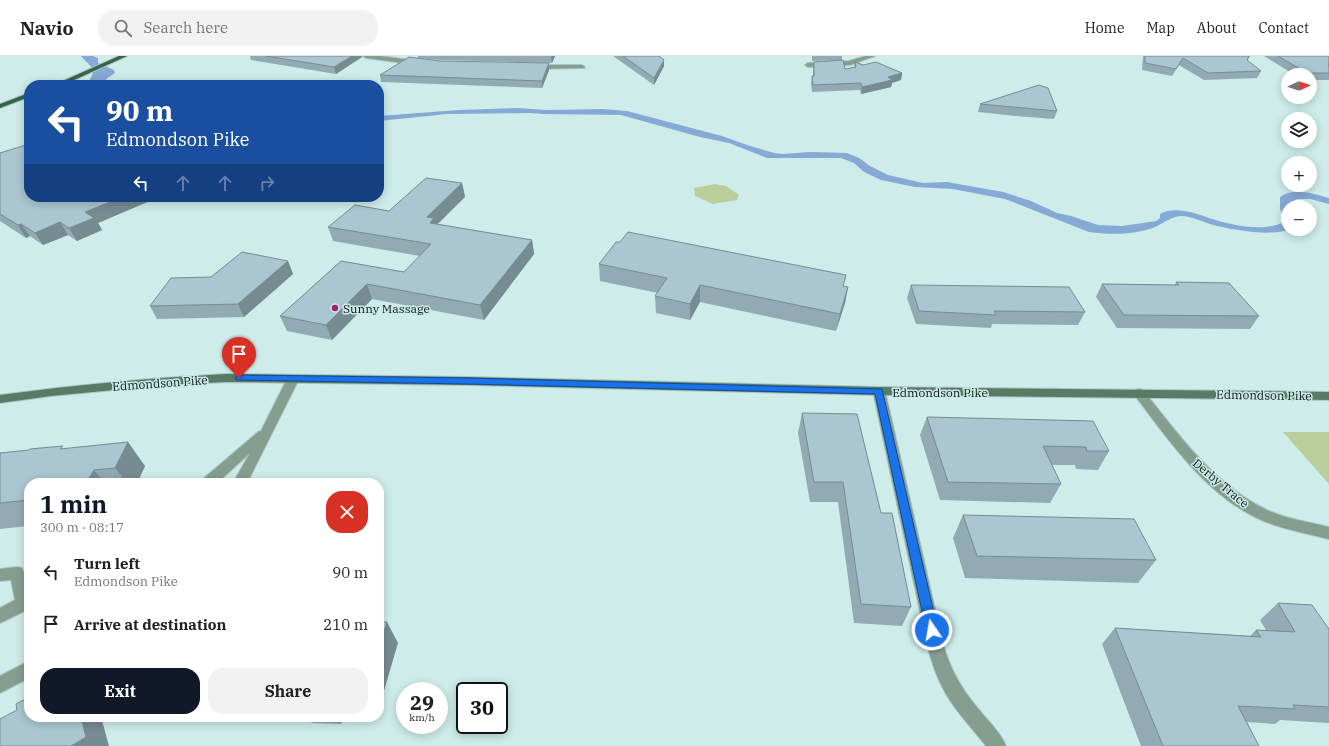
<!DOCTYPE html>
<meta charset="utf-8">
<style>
:root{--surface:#fff;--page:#f2f2f2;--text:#202124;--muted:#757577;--line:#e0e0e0;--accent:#111827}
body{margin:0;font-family:"IBM Plex Serif",serif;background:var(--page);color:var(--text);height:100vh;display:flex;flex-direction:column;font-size:15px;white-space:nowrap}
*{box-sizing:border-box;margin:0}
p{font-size:13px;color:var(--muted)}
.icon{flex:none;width:22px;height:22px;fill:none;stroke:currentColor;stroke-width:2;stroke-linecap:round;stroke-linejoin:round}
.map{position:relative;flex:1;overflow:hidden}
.sheet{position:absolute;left:24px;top:422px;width:360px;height:244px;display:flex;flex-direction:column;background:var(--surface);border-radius:16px;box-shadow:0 2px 10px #0003}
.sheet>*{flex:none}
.banner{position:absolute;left:24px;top:24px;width:360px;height:122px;border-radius:16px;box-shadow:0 2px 10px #0003;background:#1a4fa0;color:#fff;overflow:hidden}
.needle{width:26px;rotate:87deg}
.buttons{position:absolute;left:1281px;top:12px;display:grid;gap:8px}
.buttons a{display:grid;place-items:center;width:36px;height:36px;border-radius:50%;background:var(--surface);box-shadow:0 2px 10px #0003;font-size:20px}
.speed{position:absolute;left:396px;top:626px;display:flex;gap:8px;font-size:20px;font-weight:700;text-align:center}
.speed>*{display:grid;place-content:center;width:52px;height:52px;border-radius:50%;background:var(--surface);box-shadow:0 2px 10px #0003;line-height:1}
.speed small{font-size:10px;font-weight:400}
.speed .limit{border:2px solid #111;border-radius:6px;background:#fff;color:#111}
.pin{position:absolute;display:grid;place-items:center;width:34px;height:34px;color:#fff;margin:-41px -17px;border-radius:50% 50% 50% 0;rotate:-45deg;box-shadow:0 0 4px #0007}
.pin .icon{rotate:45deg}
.me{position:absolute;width:44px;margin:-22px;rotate:348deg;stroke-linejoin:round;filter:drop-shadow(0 0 3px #0008)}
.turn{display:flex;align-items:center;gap:14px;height:84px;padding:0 16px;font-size:18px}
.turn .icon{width:52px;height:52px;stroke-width:2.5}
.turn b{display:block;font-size:28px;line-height:34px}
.lanes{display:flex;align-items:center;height:38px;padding:0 16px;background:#0003;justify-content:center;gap:20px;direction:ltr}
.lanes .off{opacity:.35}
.round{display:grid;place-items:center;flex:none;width:42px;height:42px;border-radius:16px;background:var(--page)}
.headline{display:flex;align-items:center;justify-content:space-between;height:68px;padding:0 16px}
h1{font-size:24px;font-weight:700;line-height:30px;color:var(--accent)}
.cta{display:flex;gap:8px;margin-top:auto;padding:8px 16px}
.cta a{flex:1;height:46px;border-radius:16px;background:var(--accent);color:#fff;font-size:16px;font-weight:700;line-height:46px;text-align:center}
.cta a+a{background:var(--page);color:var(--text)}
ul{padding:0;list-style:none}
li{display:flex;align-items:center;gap:12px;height:52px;padding:0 16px}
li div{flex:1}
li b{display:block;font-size:15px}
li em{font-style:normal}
header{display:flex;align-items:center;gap:24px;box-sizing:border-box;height:56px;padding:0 20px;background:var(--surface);border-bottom:1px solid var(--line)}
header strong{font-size:19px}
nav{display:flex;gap:22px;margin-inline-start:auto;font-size:14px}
.search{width:280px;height:36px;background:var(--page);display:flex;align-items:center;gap:10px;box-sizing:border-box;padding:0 14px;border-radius:16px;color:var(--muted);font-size:15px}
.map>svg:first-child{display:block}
</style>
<header>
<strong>Navio</strong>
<div class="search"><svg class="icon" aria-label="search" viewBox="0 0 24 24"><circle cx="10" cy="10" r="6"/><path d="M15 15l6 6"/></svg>Search here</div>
<nav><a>Home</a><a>Map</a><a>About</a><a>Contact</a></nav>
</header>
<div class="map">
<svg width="1329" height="690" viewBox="0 0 1329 690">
<rect width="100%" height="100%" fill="#cdecea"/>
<g fill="#bace9c">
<path d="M715,128L726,130L739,139L737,144L713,148L695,140L694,132Z"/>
<path d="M1283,376H1329V428Z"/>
</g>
<g fill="#86a9d5">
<path d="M81,0H93L98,2V7L114,14L115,17L106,23L112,29C104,29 95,30 89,25C98,12 89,10 81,0Z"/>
<path d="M517,52L547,54L603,53L627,55L722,80L747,89L774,97L782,98L811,96L847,97L859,102L870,110L888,119L923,127L947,126L1003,136L1031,145L1057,157L1071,160L1098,169L1122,170L1156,165L1160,162V158C1175,150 1194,157 1209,162C1231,169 1260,176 1282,167L1284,163L1280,153V141C1294,131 1314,138 1329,142V148L1310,143H1297L1292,147L1293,151H1288V173H1291C1272,181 1233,174 1213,169C1203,166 1193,161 1183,160C1171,160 1166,166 1155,171C1135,179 1110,179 1089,176L1005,143L953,133L915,131L881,124L864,116L854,107L841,102H767L729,87L700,81L621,59L543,58L531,57L447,58L379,65V60L459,54Z"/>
</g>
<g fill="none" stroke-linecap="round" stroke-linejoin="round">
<g stroke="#aac5c3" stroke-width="2">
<g id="street">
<path d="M363,0H380L418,5L421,7L418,9L366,2Z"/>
<path d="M866,0H875L850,9L808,11L805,9L808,7L849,5Z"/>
<path d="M582,9L585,11L584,12L532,13L529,11L532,9Z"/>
<path d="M293,319L297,320L299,323L247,427H233L250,397L217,427H201L203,423L258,376L261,375L287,323L289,320Z"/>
<path d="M879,331L883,332L885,335L943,588C950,612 960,631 976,650C986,663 1000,675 1006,690H986C973,673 957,657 946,638C937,622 931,605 927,588L873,335L875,332Z"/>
<path d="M1139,333L1143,334C1179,379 1214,429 1267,454C1286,463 1308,466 1329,471V483C1305,477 1281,473 1259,463C1205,438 1170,385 1135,340L1133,337L1135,334Z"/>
<path d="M17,511L22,512C28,525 29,539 29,553L0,567V552L15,544L11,524L0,525V513Z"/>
<path d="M29,605V622L0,637V620Z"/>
</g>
</g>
<g stroke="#aac5c3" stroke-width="2">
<path id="secondary" d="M226,318L468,321L879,331L1329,336V344L879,339L468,329L226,326L166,329L51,340L0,347V339C75,329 150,322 226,318Z"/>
</g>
<g stroke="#aac5c3" stroke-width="2">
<g id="primary">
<path d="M119,0H127L63,29H54Z"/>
<path d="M29,37V41L0,52V48Z"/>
</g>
</g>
<use href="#street" fill="#869e8f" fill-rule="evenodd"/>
<use href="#secondary" fill="#587b66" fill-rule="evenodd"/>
<use href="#primary" fill="#37634a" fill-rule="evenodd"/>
</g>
<g fill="#92aab3">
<path d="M250,0H362V1L336,18L251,4Z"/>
<path d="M418,0H555L552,7L441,4L418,2Z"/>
<path d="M613,0H659L664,10L654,29Z"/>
<path d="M812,0H842V4L812,5Z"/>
<path d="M1143,0H1250L1247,5L1261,15L1257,22L1204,24L1179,9L1172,20L1142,14Z"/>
<path d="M1264,0H1329V24H1310V19H1295Z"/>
<path d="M814,6L845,13L854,11L855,6L863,9L902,17L901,24L892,27L891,31L861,38L860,34L812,36L811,27L812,20H813V12Z"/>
<path d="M549,7V14L542,32L381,26L380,19Z"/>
<path d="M980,48L1057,55L1054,63L1016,60L978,56Z"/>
<path d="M0,97L29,141H159L98,167L102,174L77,185L68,179L43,189L30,180L26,182L0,165Z"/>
<path d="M462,127L465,141L438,168L532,184L534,198L484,264L372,243L332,284L287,275L280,260L341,205L404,216L420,200L333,185L328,171L389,155Z"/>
<path d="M288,205L293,218L244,261L157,263L150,250L211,221Z"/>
<path d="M599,208L844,230L848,231L845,247L836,275L700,246L690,264L656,257L655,240L658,237L600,225Z"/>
<path d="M1176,226L1259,260L1250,273L1117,272L1096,241L1102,228L1175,229Z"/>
<path d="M911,229L1085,256L1078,269L992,268L991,272L916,268L907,242Z"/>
<path d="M802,357L881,457L911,551L902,570L854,567L838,446H810L798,377Z"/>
<path d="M927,361L1109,395L1098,414L1076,413L1075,409H1052L1061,428L1050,447L940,444L920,379Z"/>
<path d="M65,393L145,410L137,427H29V470L0,473V397Z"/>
<path d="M963,459L1156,504L1138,527L965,522L953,482Z"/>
<path d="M1278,547L1329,573V667L1280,664L1275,668L1247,666L1259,690H1141L1102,588L1115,572L1250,580L1256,574H1266L1260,564Z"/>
<path d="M218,661H249L248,665L221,664Z"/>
<path d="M262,661H376L375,664L342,663L341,668L312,667L308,662Z"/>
</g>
<g fill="#778b92">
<path d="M352,0H362V1L336,18L334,11Z"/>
<path d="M552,0H555L552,7L551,0Z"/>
<path d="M664,4V10L654,29V22Z"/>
<path d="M549,7V14L542,32V25Z"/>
<path d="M902,17L901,24L892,27L891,31L861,38L862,31L888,21Z"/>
<path d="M462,127L465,141L436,169L433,181L427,161Z"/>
<path d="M123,141H159L98,167L102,174L77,185L69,172L85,156Z"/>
<path d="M60,166L68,179L43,189L35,177Z"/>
<path d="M21,168L30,180L26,182L18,169Z"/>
<path d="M532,184L534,198L484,264L480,249Z"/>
<path d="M288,205L293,218L244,261L238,248Z"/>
<path d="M367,228L372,243L332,284L326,269Z"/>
<path d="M700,229V246L690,264V248Z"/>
<path d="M848,231L845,247L836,275L840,258Z"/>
<path d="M128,386L145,410L137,427H127L115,412Z"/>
<path d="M94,414L105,427H86Z"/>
<path d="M387,566L398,587L379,652V592Z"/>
<path d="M81,661H101L109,690H71Z"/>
<path d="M244,661H249L248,665Z"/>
<path d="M336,661H340L342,663L341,668Z"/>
</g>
<g fill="#aac6d0" stroke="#778b92">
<path d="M266,0H352L334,11Z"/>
<path d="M623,0H659L664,4L654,22Z"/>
<path d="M1145,0H1249L1247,4L1261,15L1208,17L1183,2L1176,13L1145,7Z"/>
<path d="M1278,0H1329V8H1328L1329,9V17H1307Z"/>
<path d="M409,1L440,5L549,7L542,25L380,19Z"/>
<path d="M843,4L845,13L856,11L855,6L863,9L876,6L902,17L888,21L892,24L862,31L861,27L813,29L812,20H814V6Z"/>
<path d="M1039,29L1048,32L1057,55L980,48Z"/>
<path d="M29,88V141H123L85,156L94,162L69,172L60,166L35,177L21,168L18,169L0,158V97Z"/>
<path d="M426,122L462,127L427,161L434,162L430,167L532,184L480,249L367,228L326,269L280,260L341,205L404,216L431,188L328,171L355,149L389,155Z"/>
<path d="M628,176L846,219L843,230L848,231L840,258L700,229L690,248L655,240L667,222L599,208L616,186H620Z"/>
<path d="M242,196L288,205L238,248L150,250L171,222L211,221Z"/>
<path d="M1176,226L1229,227L1259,260L1124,259L1102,228L1179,229Z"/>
<path d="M911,229L1069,231L1085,256L994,255L996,259L919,255Z"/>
<path d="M802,357L857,358L881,457H892L911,551L861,548L843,426H814Z"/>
<path d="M927,361L1093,365L1109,395H1087L1086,391L1043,390L1061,428L948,426Z"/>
<path d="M128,386L115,412L94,414L86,427H29V444L0,447V397L29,394L30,393L63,390L60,393Z"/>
<path d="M963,459L1134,463L1156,504L977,500Z"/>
<path d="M1278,547L1312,549L1329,573V651L1293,649L1295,653L1238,650L1259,690H1163L1115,572L1261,581L1256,574L1295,576Z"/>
<path d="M379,566H387L379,592Z"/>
<path d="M29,641V661H81L86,681L71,690H0V663L17,654L16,648Z"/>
</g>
<path fill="#1a73e8" stroke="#114b97" d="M239,319L468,322L882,333L938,574L936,577L932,579L927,577L926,574L875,338L468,328L236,324L235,322Z"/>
<circle fill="#a5206c" stroke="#cdecea" stroke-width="1.5" cx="335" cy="252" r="4"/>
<g text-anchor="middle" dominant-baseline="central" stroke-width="3" stroke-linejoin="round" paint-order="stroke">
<g font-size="12" fill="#0a1514" stroke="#cdecea" text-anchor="start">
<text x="343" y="252">Sunny Massage</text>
</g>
<g font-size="12" fill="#0a1514" stroke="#cdecea">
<text transform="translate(160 327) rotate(-4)">Edmondson Pike</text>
<text x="940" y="336">Edmondson Pike</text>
<text transform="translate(1264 339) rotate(1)">Edmondson Pike</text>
<text transform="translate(1221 427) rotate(40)">Derby Trace</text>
</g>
</g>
</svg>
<div class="buttons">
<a><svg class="needle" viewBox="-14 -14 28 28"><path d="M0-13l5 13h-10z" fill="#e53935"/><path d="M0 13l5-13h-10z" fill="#757577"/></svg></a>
<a><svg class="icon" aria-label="layers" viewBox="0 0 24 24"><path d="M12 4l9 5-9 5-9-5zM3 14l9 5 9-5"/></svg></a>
<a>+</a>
<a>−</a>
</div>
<div class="speed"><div>29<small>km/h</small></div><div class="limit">30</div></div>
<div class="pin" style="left:239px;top:322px;background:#d93025"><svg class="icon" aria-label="arrive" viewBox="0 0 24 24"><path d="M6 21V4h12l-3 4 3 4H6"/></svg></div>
<svg class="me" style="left:932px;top:574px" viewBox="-20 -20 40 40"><circle r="17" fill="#1a73e8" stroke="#fff" stroke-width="3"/><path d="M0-11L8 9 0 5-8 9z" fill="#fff"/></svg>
<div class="banner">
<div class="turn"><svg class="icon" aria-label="left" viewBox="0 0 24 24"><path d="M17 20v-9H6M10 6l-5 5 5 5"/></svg><div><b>90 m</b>Edmondson Pike</div></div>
<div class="lanes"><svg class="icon" aria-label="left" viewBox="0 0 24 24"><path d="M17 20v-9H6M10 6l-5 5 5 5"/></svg><svg class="icon off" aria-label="ahead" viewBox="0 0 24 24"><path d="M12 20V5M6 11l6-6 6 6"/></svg><svg class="icon off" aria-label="ahead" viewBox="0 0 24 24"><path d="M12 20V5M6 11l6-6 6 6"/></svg><svg class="icon off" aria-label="right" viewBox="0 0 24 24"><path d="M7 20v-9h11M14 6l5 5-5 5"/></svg></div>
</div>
<section class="sheet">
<div class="headline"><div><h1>1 min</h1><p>300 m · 08:17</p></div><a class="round" style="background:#d93025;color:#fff"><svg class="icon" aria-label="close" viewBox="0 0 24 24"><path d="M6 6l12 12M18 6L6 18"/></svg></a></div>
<ul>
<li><svg class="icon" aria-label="left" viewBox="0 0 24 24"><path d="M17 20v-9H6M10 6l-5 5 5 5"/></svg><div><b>Turn left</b><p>Edmondson Pike</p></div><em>90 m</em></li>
<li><svg class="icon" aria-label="arrive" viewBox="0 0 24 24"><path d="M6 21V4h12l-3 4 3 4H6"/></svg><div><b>Arrive at destination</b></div><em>210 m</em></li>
</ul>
<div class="cta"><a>Exit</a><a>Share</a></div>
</section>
</div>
